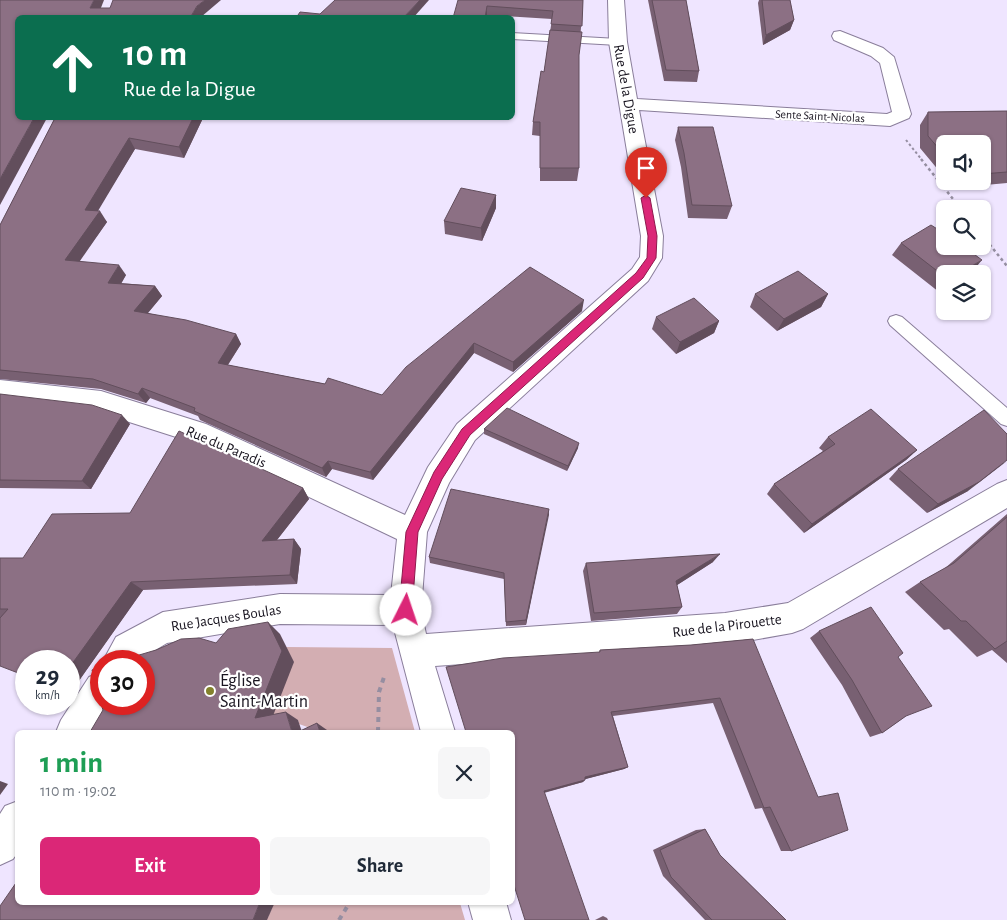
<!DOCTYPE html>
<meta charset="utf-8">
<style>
:root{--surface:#fff;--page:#f6f6f7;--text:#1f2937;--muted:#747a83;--accent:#db2777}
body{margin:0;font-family:"Alegreya Sans",sans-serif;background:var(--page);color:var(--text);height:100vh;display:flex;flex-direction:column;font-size:19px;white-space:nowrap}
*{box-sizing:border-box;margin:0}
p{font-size:16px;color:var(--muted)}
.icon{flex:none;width:28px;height:28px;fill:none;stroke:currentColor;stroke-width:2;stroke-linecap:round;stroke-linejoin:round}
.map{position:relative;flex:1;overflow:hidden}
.side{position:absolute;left:15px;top:730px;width:500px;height:175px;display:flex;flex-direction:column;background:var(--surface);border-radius:8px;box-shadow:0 1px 4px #0004}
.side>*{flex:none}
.banner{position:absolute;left:15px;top:15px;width:500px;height:105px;border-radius:8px;box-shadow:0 1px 4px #0004;background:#0b6e4f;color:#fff;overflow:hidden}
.fabs{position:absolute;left:936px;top:135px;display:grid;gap:10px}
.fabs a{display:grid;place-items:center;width:55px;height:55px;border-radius:8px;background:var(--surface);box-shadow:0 1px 4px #0004;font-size:25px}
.speed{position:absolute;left:15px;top:650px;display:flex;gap:10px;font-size:25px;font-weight:700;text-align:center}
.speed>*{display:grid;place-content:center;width:65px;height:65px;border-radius:50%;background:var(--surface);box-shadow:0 1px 4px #0004;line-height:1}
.speed small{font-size:12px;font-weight:400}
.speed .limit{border:8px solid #d22;background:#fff;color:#111}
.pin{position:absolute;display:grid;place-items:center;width:42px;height:42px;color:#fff;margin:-51px -21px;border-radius:50% 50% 50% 0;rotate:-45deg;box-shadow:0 0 5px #0007}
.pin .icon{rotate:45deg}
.me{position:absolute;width:55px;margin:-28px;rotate:4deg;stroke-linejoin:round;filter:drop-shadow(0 0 4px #0008)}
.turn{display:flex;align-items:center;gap:18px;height:105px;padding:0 25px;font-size:22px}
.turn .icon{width:65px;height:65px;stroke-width:2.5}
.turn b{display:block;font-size:35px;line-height:42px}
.round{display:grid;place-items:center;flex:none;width:52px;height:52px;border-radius:8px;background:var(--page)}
.headline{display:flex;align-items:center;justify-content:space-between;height:85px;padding:0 25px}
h1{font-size:30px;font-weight:700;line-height:38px;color:#1e9e55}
.primary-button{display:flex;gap:10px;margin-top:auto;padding:10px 25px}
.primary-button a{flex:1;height:58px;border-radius:8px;background:var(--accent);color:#fff;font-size:20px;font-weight:700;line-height:58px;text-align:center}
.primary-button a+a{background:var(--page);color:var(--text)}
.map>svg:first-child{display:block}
</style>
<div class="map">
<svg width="1007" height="920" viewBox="0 0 1007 920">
<rect width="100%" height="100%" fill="#efe5ff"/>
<g fill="#d3aeb2">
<path d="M287,647L392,648L415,732H328L327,730H316L299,724L298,720L262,718L282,650Z"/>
<path d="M270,902L460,903L465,920H262L268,917L272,908Z"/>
</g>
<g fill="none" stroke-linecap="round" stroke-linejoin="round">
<g stroke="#8a7e9b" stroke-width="2">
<g id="lane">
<path d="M512,33L618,39L624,42L618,45L512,39Z"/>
<path d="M896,315L902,317L1007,408V426L1001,424L890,325L888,321L890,317Z"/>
</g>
</g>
<g stroke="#8a7e9b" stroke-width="2">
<g id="street">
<path d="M608,0H624L627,42L637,99L887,114L892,112L880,63L871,56L834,40L832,36L834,32L840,31L883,48L894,57L911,114L909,118L890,126L639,110L663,236L662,258L648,281L475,440L449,483L427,532L421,610L426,634L725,613L788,603L997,484L1007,480V508L803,629L792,633L725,645L435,666L455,732H421L393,625L280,624L167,643L137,661H103L116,637L163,612L280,594L391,595L397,539L198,444L101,413L0,400V380L101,391L206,424L405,515L428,467L457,424L632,269L640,257L641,236L609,42Z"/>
<path d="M101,672V704H111L93,732H56L61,720L89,677Z"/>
<path d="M18,801V852L13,859L0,865V814L5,806Z"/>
<path d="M468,902H506L511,920H473Z"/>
</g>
</g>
<path stroke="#958ea1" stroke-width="2" stroke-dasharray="2.5 2.5" stroke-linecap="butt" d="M906,140L922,160"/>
<g stroke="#958ea1" stroke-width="2.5" stroke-dasharray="3 3" stroke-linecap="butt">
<path d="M921,159L961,209"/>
<path d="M982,235L1007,266"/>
</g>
<g stroke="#958ea1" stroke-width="4" stroke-dasharray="5 5" stroke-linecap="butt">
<path d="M378,732L379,692L385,674"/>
<path d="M339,920L350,902"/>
</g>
<use href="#lane" fill="#fff" fill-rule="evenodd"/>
<use href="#street" fill="#fff" fill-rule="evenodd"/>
</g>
<g fill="#786072">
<path d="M458,0H583L579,55V168L577,181H540V136L532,135L533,122L544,72L552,19L487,15Z"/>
<path d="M648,0H686L699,71L697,82L664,81Z"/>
<path d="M759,0H790L794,20L790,30L763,45L758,3Z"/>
<path d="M1007,111V183L953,188L948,181H982V144H945V178L920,148V125L928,112Z"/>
<path d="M55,118H203L184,158L135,149L97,211L107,222L79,261L126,275L121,283L155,286L162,296L148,313L236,334L241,344L228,365L382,395L530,267L582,311L513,372L474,353L373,480L332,469L326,477L200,420L198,416L150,398L146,403L101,389L0,379V225Z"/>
<path d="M678,127L732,206L727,219L688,218L681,167L675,140Z"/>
<path d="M496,195V208L482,241L445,234L444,221Z"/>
<path d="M901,243L972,272L945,274V289L939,292L892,255Z"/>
<path d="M755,294H828L821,307L777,331L750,307Z"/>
<path d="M656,317L719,321L714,333L676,354L652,329Z"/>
<path d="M0,394L130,424L91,489L0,488Z"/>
<path d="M484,429L578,448L567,471L484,434Z"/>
<path d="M828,437L917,450L906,460L804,533L767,494L774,484L823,451L819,448Z"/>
<path d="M898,469L968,491L927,513L889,479Z"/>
<path d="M303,488L309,499L277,540L294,539L301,549L297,584L143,590L71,692H69V661L0,617V558H23L130,513Z"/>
<path d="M549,509L526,625L506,626L504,579L430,563L429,557Z"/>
<path d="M1007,514V663L992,650L977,657L949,629L944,630L905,592L920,582L944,569Z"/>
<path d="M713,562L677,585L682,607L677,614L591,621L583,571L586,563Z"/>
<path d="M819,631L898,657L906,716L882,733L870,737L842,685L810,638Z"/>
<path d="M753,639L791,851H781L762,808L755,809L713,703L613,716L628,767L624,769L585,779L583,782L544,793L512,732L599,652L600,650L691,645Z"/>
<path d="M705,829L720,855L786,920H705L663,876L653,850L696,830Z"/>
<path d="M603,916L607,918L608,920H595Z"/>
</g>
<g fill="#624e5c">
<path d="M94,0H104L97,18L90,8Z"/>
<path d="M205,0H221L201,17L190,18L197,6Z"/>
<path d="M420,0H429L413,18H403Z"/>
<path d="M487,6V18H485Z"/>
<path d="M794,20L790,30L763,45L766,35Z"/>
<path d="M34,118H47L0,205V179Z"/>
<path d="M193,118H203L184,158L179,147Z"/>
<path d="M129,138L135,149L92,221L85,210Z"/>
<path d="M496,195V208L482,241L481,228Z"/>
<path d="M100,211L107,222L73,271L65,260Z"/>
<path d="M982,260L972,272L969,274H958Z"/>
<path d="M119,265L126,275L116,293L108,283Z"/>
<path d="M945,284V289L939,292Z"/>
<path d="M155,286L162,296L141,321L134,311Z"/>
<path d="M828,294L821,307L777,331L784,319Z"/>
<path d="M584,300L582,311L513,372V362Z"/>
<path d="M719,321L714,333L676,354L680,342Z"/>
<path d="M236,334L241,344L223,372L218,363Z"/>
<path d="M474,343V353L373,480L370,472Z"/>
<path d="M142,388L150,398L146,403L138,394Z"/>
<path d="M122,415L130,424L91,489L82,481Z"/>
<path d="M579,443L578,448L567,471L568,466Z"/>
<path d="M917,450L906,460L804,533L812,524Z"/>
<path d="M328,461L332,469L326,477L322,468Z"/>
<path d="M1007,461L968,491L927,513L938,504Z"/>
<path d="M303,488L309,499L269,550L262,541Z"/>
<path d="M549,509V515L526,625V620Z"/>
<path d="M294,539L301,549L297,584L290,575Z"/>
<path d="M720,554L713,562L671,589L676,581Z"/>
<path d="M131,582L143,590L71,692H69V668Z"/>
<path d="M268,622L280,634L294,662L269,726L255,718Z"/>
<path d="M286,712L298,720L302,732H292Z"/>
<path d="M317,723L327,730L328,732H320Z"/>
<path d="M628,767L624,769L582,780L585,777Z"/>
<path d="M585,780L583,782L542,793L544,791Z"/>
<path d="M0,781L8,784L0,795Z"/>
<path d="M260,902H275L267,920H253Z"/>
</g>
<g fill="#8c7084" stroke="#624e5c">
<path d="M0,0H94L90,8H110L113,0H205L197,6L190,18H18V118H34L0,179Z"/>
<path d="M335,0H420L403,18H296L300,12L320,14Z"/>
<path d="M458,0H583L582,26L551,24L553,11L487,6L485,18H453Z"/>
<path d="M652,0H686L699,71L666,70Z"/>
<path d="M762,0H790L794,20L766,35Z"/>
<path d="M550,30L582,32L579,55V168H540V122H533L541,71L544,72Z"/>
<path d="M1007,111V172L982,174V144H945V156L928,136V112Z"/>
<path d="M55,118H193L179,147L129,138L85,210L100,211L65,260L119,265L108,283L155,286L134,311L186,320L236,334L218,363L325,384L328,378L382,395L406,367L530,267L584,300L513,362L474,343L370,472L328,461L322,468L194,411L195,408L142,388L138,394L93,379L0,370V225Z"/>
<path d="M678,127H713L732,206L692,205L684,153Z"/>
<path d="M461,188L496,195L481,228L444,221Z"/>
<path d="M931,225L945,234V246H963L982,260L958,274H945V277L901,243Z"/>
<path d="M798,271L828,294L784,319L755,294Z"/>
<path d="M694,298L719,321L680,342L656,317Z"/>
<path d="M0,394L92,405L122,415L82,481L0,480Z"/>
<path d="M507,408L579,443L568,466L484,429Z"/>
<path d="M871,409L917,450L812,524L774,484L835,444L828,437Z"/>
<path d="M984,410L1007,434V460L979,482L938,504L898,469Z"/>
<path d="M179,431L303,488L262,541L294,539L290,575L131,582L69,668V661H26V676L0,666V618L8,609H0V558H23L52,514L130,513Z"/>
<path d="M451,489L549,509L526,620L506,622L504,573L429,557Z"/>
<path d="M1007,517V641L995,649L966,621H961L920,582L954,563Z"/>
<path d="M720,554L676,581L682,607L594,613L586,563Z"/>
<path d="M871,607L903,653L898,657L932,706L906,716L882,733L852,680L819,631Z"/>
<path d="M268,622L282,651L255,718L286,712L292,732H90L103,710L101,704H144V661H119L156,650L181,639L199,638L216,643L228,629Z"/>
<path d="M753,639L818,797L838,793L848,830L791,851L770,807L764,808L720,698L611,712L628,767L585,777V780L544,791L589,920H525L512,879V732H466L446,667L503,658L600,652V650L691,645Z"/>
<path d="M101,667V703L92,670Z"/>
<path d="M317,723L320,732H298Z"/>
<path d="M705,829L720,855L786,920H712L671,877L660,850Z"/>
<path d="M18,880V902H260L253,920H0V906Z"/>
</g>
<path fill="#db2777" stroke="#8e194d" d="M646,195L650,198L657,236L656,258L643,278L470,435L442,479L418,532L412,610L410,614L406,616L401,614L399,610L406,532L434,472L462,429L636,273L647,258L648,236L641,198Z"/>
<circle fill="#83822c" stroke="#fff" stroke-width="2" cx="210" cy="691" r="5"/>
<g text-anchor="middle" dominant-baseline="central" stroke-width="4.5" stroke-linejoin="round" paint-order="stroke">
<g font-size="12" fill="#191520" stroke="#fff">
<text transform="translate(820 116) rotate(3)">Sente Saint-Nicolas</text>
</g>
<g font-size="15" fill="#191520" stroke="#fff">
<text transform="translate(626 89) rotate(80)">Rue de la Digue</text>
<text transform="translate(226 447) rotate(23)">Rue du Paradis</text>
<text transform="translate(226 618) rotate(-9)">Rue Jacques Boulas</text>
<text transform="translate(727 626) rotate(-7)">Rue de la Pirouette</text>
</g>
<g font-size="18" fill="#191520" stroke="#fff" text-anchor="start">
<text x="220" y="681">Église<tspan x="220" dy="21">Saint-Martin</tspan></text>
</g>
</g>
</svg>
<div class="fabs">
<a><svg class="icon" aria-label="sound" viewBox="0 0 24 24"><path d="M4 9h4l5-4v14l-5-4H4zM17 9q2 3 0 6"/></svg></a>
<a><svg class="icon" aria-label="search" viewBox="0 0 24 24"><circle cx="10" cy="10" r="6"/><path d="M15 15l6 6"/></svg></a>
<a><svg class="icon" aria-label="layers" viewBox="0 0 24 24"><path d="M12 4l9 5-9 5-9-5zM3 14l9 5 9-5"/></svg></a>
</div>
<div class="speed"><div>29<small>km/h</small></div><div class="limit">30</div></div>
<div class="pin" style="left:646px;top:198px;background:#d93025"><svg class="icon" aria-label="arrive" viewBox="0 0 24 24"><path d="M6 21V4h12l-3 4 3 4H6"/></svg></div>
<svg class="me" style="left:406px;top:610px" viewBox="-20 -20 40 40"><circle r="19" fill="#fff"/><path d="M0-13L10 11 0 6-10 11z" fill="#db2777"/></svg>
<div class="banner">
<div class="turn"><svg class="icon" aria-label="ahead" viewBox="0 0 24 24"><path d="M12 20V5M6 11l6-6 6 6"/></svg><div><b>10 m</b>Rue de la Digue</div></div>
</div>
<section class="side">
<div class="headline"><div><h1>1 min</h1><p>110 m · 19:02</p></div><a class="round"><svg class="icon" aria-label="close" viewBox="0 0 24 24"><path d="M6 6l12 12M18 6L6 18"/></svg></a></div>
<div class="primary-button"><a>Exit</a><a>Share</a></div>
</section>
</div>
